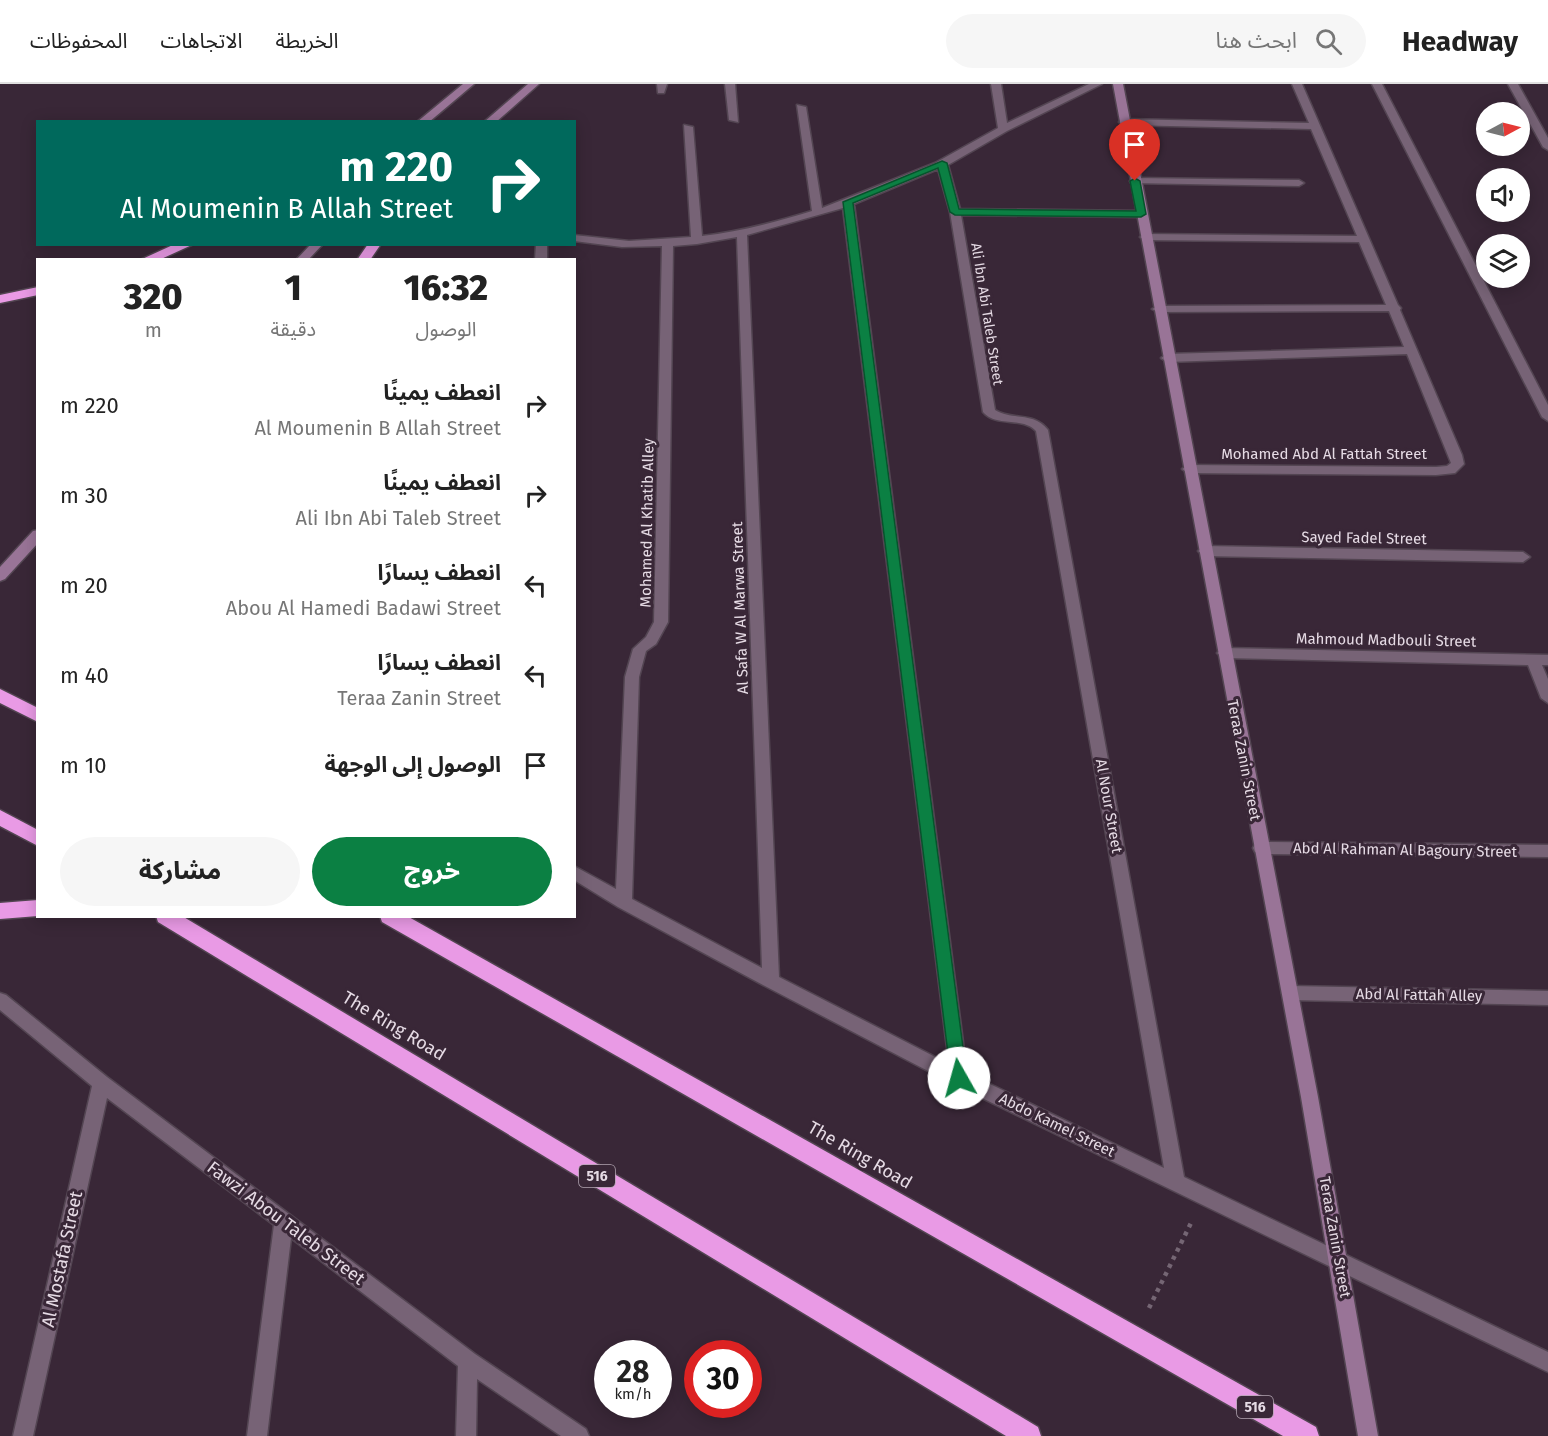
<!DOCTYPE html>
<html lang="ar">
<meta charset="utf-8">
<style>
:root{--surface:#fff;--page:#f6f6f6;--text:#222;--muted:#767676;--line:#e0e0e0;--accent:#0b8043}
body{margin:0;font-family:"Fira Sans","Noto Sans Arabic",sans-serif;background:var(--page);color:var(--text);direction:rtl;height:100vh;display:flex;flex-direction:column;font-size:22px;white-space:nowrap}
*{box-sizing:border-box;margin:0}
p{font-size:20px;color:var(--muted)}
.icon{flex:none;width:33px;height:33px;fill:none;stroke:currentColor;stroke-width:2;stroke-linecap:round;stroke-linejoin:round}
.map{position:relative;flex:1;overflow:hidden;direction:ltr}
.details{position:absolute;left:36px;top:174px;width:540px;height:660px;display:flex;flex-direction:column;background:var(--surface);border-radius:0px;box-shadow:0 3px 15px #0003;direction:rtl}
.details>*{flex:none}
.banner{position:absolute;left:36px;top:36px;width:540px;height:126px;border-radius:0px;box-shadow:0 3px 15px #0003;direction:rtl;background:#00695c;color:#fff;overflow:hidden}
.needle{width:39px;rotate:83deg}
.controls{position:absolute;left:1476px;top:18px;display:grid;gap:12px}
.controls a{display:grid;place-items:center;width:54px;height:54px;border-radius:50%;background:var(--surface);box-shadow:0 3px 15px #0003;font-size:30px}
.speed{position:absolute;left:594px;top:1256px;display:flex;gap:12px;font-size:30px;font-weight:700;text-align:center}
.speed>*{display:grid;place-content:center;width:78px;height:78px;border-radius:50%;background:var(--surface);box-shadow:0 3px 15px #0003;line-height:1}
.speed small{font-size:15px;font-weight:400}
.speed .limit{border:9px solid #d22;background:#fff;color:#111}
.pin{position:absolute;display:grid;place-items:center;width:51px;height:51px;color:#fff;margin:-62px -26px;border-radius:50% 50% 50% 0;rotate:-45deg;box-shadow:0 0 6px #0007}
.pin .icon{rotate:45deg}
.me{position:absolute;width:66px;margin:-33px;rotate:353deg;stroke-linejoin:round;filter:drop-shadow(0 0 4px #0008)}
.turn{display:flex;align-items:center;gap:21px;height:126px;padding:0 24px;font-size:27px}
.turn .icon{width:78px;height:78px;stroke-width:2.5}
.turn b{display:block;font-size:42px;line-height:51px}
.eta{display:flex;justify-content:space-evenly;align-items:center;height:102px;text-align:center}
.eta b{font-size:36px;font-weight:800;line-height:42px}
.cta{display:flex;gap:12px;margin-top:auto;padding:12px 24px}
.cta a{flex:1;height:69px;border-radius:36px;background:var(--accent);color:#fff;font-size:24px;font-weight:800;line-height:69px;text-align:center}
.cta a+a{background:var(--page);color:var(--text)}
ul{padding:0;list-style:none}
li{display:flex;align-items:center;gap:18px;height:90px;padding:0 24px}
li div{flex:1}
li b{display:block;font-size:22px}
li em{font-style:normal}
header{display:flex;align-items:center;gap:36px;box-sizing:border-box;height:84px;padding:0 30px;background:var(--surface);border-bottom:2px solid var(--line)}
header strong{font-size:28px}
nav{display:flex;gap:33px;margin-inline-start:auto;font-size:21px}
.search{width:420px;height:54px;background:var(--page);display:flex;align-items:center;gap:15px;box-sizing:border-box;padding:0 21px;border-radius:33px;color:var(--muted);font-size:22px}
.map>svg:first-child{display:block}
</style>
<header>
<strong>Headway</strong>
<div class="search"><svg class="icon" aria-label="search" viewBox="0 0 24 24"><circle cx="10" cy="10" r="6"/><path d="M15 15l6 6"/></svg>ابحث هنا</div>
<nav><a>الخريطة</a><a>الاتجاهات</a><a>المحفوظات</a></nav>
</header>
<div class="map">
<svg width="1548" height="1352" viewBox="0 0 1548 1352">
<rect width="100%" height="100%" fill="#392737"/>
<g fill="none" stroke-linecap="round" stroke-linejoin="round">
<g stroke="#534552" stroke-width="3">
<g id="lane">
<path d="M657,0H667L664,9H658Z"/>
<path d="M725,0H735L738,38L729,36Z"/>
</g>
</g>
<g stroke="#534552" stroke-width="3">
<g id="street">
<path d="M991,0H1001L1007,39L1089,0H1102L1007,47L948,81L960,125L1141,127L1146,130L1141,133L961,131L995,326C1013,337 1034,327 1048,346L1184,1093L1548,1268V1288L953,1000L765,902L618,823L574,796V782L616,805L625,593L633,565L646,553L654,538L662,162L622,163L574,157V151L629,157L691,153L684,41L693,43L702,152C739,148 776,138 812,127L797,21L806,23L822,124L935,79L998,44ZM938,85L950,128L983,328C997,344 1022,332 1036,347L1164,1084L967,989L854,120ZM843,124L949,980L779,893L747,151ZM737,153L762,884L632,815L639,593L646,567L656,560L668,538L673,162L697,160Z"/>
<path d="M1292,0H1302L1398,221L1401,224L1400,226L1462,371L1464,380L1455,389L1436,391L1188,389L1182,385L1188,381L1436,383L1447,382L1451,379L1407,270L1167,278L1161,274L1167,270L1404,263L1389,227L1158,228L1152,225L1158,222L1386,221L1359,158L1145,156L1140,153L1145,150L1357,152L1311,45L1124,41L1119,38L1124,35L1309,39Z"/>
<path d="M1372,0H1382L1548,321V337L1542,333Z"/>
<path d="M1508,0H1518L1548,54V66L1543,63Z"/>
<path d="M1135,94L1299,96L1304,99L1299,102L1131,99L1130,97Z"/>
<path d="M536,160H547V176H535Z"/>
<path d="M1205,462L1523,468L1530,473L1523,478L1205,472L1198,467Z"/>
<path d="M1224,564L1548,571V581H1542L1548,595V619L1541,614L1528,581L1224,574L1217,569Z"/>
<path d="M1261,758L1548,761V773L1261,770L1255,768L1253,764L1255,760Z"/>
<path d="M1290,902L1548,907V921L1290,916L1284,914L1282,909L1284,904Z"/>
<path d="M0,909L6,911L107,993L475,1270L586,1345L589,1352H561L477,1295L476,1352H456L458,1282L291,1154L267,1352H247L274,1141L107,1014L33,1352H13L92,1002L0,926Z"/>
</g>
</g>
<g stroke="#534552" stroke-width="3">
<g id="secondary">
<path d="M463,0H474L429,38H417Z"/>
<path d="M528,0H539L496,38H484Z"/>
<path d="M1113,0H1123L1318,1013L1378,1352H1358L1301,1013Z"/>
<path d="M311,160H323L308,176H296Z"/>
<path d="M38,446V459L5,495L0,497V483L33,447Z"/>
</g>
</g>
<g stroke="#534552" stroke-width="3">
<g id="highway">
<path d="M175,160H194L159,176H140Z"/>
<path d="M368,160H381L370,176H357Z"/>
<path d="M38,203V211L0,219V211Z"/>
<path d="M0,605L38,624V638L0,619Z"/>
<path d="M0,726L38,746V762L0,742Z"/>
<path d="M38,816V832L0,835V819Z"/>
<path d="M156,832H182L1038,1343L1041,1352H1006L158,838Z"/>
<path d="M380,832H407L1316,1343L1319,1352H1283L382,838Z"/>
</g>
</g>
<path stroke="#756674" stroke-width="4.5" stroke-dasharray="4 5" stroke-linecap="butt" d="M1149,1224L1191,1139"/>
<use href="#lane" fill="#776376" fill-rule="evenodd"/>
<use href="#street" fill="#776376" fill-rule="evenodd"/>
<use href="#secondary" fill="#997497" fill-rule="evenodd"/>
<use href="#highway" fill="#e99ae5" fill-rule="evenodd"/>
</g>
<path fill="#0b8043" stroke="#07532c" stroke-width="1.5" d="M942,77L947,79L959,125L1136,127L1130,97L1135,94L1140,97L1146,130L1141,133L955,131L950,128L938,84L853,119L967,994L965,999L959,1001L953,999L951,994L843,118Z"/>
<g text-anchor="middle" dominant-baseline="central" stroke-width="6" stroke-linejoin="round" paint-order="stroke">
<g font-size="14" fill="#e6dbe5" stroke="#392737">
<text transform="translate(987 230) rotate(81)">Ali Ibn Abi Taleb Street</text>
</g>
<g fill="#392737" stroke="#b2a5b1" stroke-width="1.5">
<rect x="579" y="1081" width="36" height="22" rx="4.5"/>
<rect x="1237" y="1312" width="36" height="22" rx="4.5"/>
</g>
<g font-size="14" font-weight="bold" fill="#e6dbe5">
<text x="597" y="1092">516</text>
<text x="1255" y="1323">516</text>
</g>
<g font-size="15" fill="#e6dbe5" stroke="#392737">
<text x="1324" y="370">Mohamed Abd Al Fattah Street</text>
<text transform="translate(647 439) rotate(-89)">Mohamed Al Khatib Alley</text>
<text transform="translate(1364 454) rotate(1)">Sayed Fadel Street</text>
<text transform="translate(740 524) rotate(-92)">Al Safa W Al Marwa Street</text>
<text transform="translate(1386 556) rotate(1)">Mahmoud Madbouli Street</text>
<text transform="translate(1244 676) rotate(79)">Teraa Zanin Street</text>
<text transform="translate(1109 722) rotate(80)">Al Nour Street</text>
<text transform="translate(1405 766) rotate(1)">Abd Al Rahman Al Bagoury Street</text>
<text transform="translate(1419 911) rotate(1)">Abd Al Fattah Alley</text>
<text transform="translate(1057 1041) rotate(26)">Abdo Kamel Street</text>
<text transform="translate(1335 1153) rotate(80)">Teraa Zanin Street</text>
</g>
<g font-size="18" fill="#e6dbe5" stroke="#392737">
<text transform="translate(394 942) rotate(31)">The Ring Road</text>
<text transform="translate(860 1071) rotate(30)">The Ring Road</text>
<text transform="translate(286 1139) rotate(37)">Fawzi Abou Taleb Street</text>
<text transform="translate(62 1175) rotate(-78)">Al Mostafa Street</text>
</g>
</g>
</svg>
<div class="controls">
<a><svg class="needle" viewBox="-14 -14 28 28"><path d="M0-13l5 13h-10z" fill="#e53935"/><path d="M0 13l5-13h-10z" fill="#767676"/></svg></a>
<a><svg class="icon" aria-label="sound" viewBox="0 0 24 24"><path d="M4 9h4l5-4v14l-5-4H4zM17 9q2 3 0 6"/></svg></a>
<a><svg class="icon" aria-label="layers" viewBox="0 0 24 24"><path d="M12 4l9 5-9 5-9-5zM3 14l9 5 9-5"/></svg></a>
</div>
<div class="speed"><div>28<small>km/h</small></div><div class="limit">30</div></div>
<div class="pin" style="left:1135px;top:97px;background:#d93025"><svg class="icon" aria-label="arrive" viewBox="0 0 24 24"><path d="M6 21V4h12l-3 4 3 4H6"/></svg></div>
<svg class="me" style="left:959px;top:994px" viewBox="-20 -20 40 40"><circle r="19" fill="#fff"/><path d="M0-13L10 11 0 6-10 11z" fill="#0b8043"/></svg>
<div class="banner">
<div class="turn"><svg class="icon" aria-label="right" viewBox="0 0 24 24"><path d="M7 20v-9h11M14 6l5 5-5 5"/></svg><div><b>220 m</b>Al Moumenin B Allah Street</div></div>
</div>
<section class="details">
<div class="eta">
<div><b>16:32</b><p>الوصول</p></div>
<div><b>1</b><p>دقيقة</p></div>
<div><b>320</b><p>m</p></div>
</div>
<ul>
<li><svg class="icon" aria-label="right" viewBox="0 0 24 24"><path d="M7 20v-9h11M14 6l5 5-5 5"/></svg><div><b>انعطف يمينًا</b><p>Al Moumenin B Allah Street</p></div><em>220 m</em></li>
<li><svg class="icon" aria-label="right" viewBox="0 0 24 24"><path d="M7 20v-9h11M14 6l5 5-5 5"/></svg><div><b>انعطف يمينًا</b><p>Ali Ibn Abi Taleb Street</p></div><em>30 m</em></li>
<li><svg class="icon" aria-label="left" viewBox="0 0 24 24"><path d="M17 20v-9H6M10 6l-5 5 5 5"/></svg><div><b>انعطف يسارًا</b><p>Abou Al Hamedi Badawi Street</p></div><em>20 m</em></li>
<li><svg class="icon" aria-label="left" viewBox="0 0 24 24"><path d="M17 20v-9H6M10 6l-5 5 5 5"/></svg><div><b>انعطف يسارًا</b><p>Teraa Zanin Street</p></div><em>40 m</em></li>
<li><svg class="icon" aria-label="arrive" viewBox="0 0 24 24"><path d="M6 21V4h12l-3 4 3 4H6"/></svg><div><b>الوصول إلى الوجهة</b></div><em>10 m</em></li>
</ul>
<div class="cta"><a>خروج</a><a>مشاركة</a></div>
</section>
</div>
